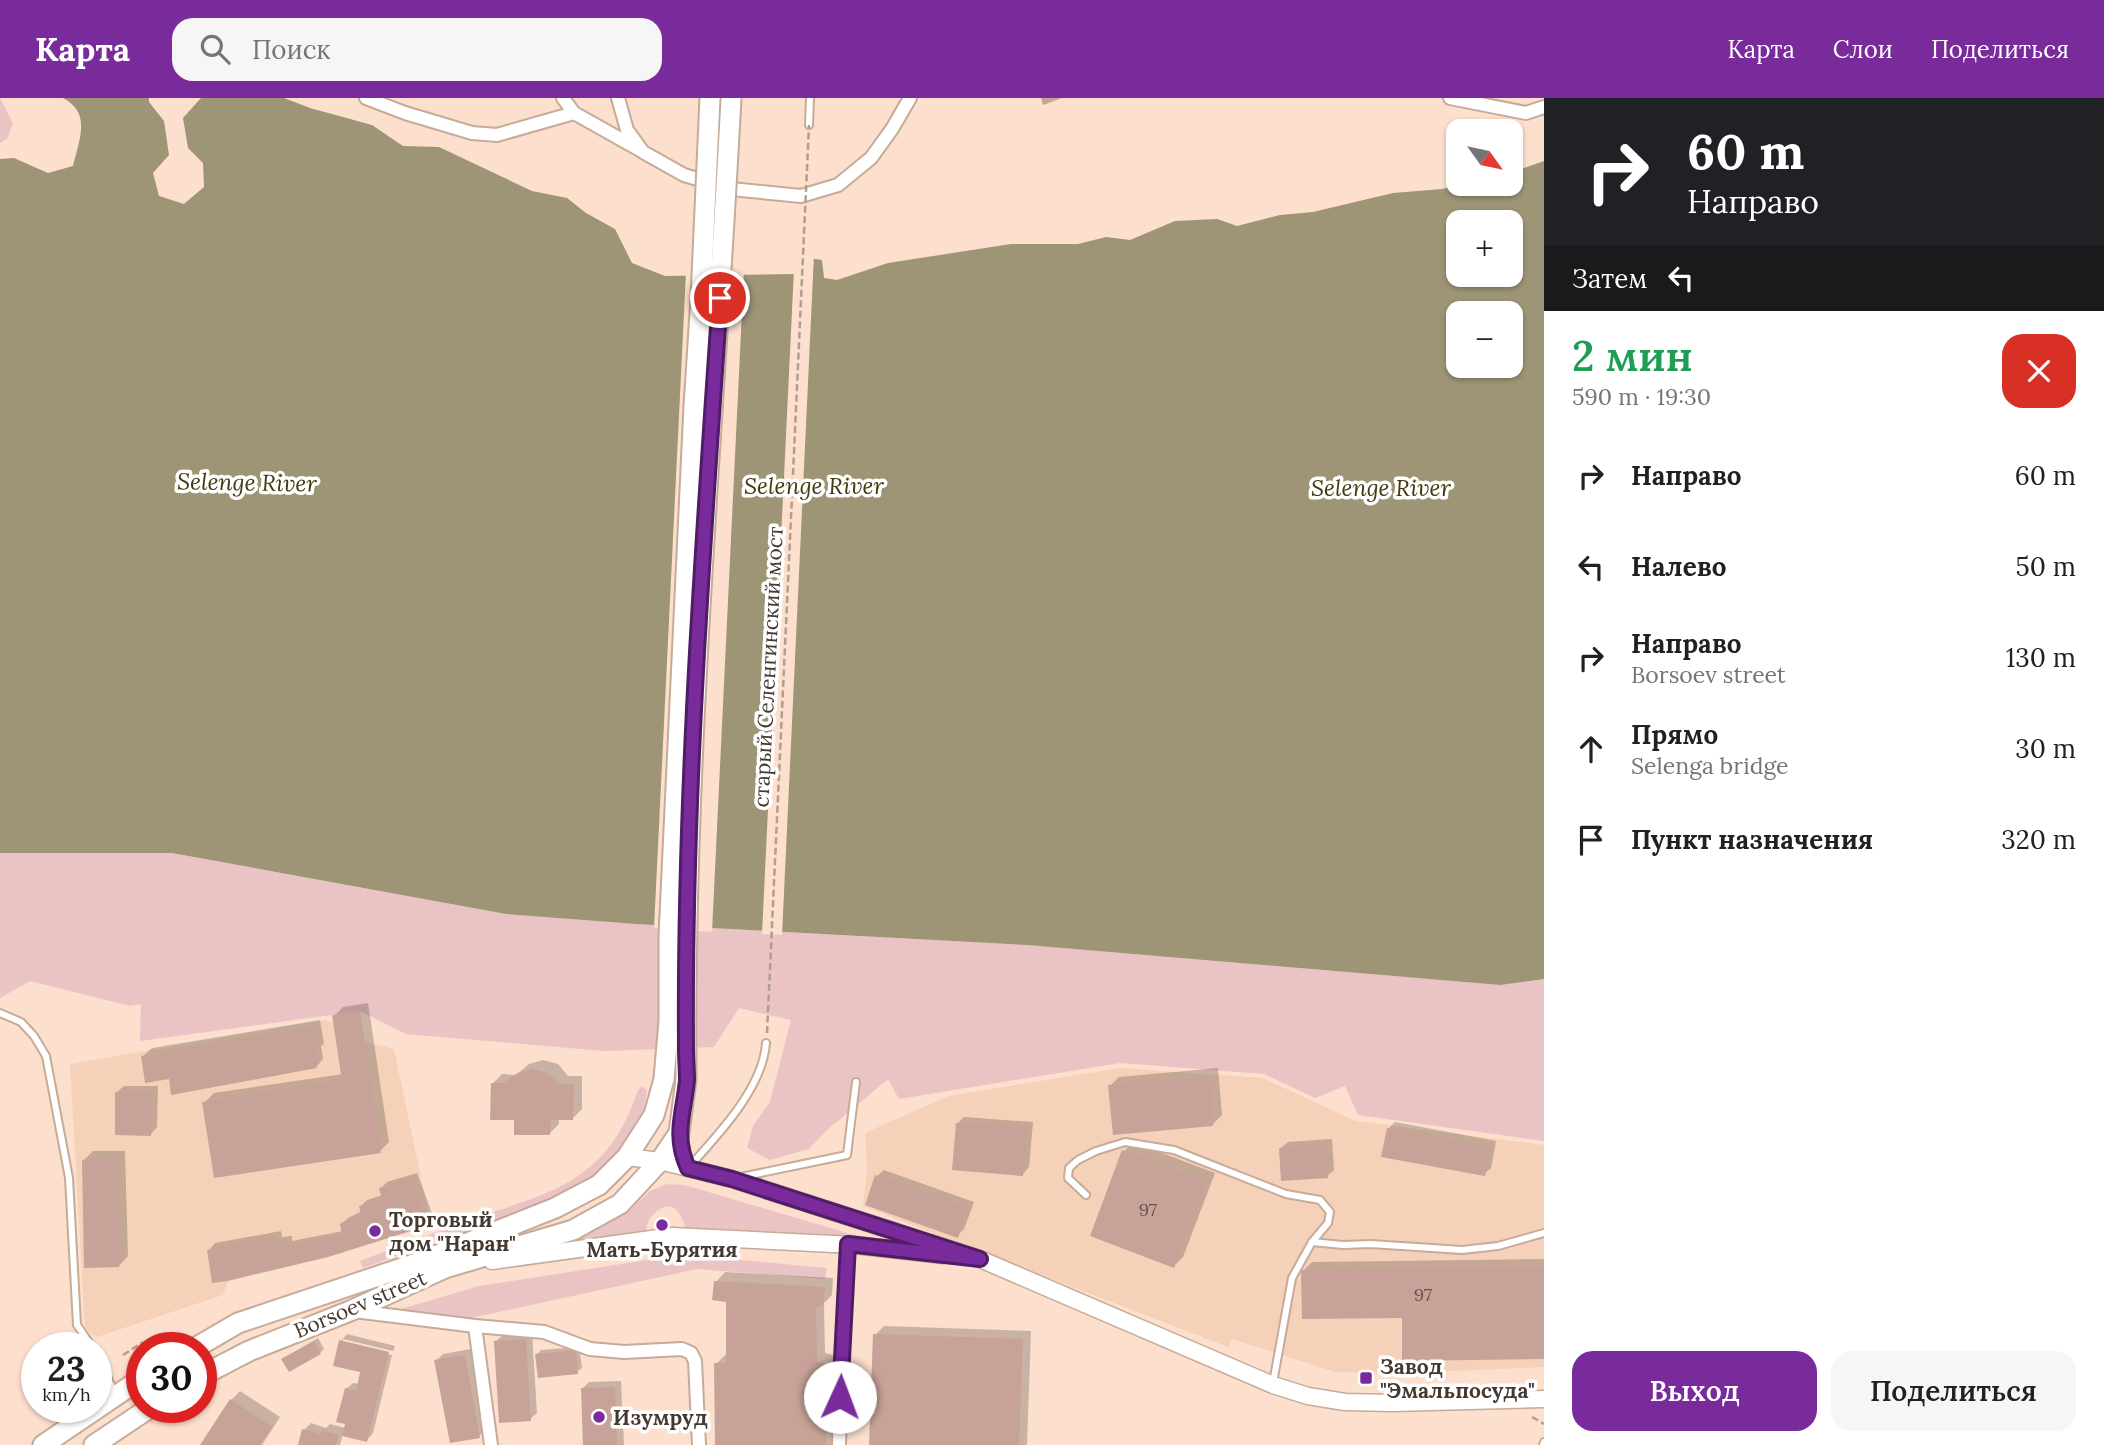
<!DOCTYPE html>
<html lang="ru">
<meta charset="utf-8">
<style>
:root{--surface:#fff;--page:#f6f6f6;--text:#202124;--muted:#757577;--accent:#7a2b9b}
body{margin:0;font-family:Lora,serif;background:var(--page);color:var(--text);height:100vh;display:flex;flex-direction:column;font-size:26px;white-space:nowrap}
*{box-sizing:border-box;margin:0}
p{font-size:23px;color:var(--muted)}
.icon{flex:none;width:38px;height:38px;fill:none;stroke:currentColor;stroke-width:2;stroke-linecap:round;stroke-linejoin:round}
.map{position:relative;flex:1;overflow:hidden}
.details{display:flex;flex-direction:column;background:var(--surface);width:560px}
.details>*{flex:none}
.hud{background:#202124;color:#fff;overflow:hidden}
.needle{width:46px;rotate:123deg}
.fabs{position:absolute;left:1446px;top:21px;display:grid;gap:14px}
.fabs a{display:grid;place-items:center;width:77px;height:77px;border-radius:14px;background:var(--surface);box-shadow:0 2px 5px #0004;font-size:35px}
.speed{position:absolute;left:21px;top:1234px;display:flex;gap:14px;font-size:35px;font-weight:700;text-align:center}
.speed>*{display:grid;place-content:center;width:91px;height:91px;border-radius:50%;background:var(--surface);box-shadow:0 2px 5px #0004;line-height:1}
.speed small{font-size:18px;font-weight:400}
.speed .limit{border:10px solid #d22;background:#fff;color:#111}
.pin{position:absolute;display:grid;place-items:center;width:60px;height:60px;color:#fff;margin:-30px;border:4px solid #fff;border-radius:50%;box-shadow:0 2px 7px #0007}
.me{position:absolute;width:77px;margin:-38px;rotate:2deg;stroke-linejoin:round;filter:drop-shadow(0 0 5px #0008)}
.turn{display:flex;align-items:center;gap:24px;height:147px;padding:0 28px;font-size:32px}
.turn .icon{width:91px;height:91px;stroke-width:2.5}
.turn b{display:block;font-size:49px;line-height:60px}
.then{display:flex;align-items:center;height:66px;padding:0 28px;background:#0003;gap:14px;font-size:26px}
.round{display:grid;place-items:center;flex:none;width:74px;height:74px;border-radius:21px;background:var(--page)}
.summary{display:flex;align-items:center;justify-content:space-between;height:119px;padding:0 28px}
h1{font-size:42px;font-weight:600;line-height:52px;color:#1e9e55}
.action{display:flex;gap:14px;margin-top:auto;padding:14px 28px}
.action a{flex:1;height:80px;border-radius:21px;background:var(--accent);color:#fff;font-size:28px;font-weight:600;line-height:80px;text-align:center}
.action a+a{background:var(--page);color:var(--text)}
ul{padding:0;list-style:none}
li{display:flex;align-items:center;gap:21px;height:91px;padding:0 28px}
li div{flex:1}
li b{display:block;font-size:26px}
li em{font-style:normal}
header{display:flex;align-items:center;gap:42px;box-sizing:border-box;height:98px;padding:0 35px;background:var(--accent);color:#fff}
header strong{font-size:33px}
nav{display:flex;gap:38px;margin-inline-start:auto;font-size:24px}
.search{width:490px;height:63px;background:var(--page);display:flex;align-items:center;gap:18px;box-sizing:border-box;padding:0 24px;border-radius:21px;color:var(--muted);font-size:26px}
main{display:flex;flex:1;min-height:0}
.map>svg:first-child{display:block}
</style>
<header>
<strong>Карта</strong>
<div class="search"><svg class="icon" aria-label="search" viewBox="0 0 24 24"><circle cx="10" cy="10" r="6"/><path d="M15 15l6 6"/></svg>Поиск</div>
<nav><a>Карта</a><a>Слои</a><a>Поделиться</a></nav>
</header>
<main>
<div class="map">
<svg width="1544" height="1347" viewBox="0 0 1544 1347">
<rect width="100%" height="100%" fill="#fcdfcc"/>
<g fill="#f5d1ba">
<path d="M324,922L339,926L352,941L394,951L431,1127L328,1159L228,1183L223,1197L97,1239L85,1231L70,966Z"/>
<path d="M1120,970L1263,980L1355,1023L1544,1047V1269L1410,1275L1335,1274L1232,1241L1228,1249L863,1108L867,1072L865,1035L949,998Z"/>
</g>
<g fill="#eac3c5">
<path d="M0,0L13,25L7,41L0,45Z"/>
<path d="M0,755H172L506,816L636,826L1027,847L1499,887L1544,881V1043L1358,1017L1345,988L1315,1000L1264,976L1120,965L899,1001L888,981L827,1032L809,1051L770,1062L747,1050L753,1028L770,1004L791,922L739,910L714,949L604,953L406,936L360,913L140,943L141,906L130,908L30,883L0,900Z"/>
<path d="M642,988L647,993L644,1011L635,1032L627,1045L599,1077L543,1111L443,1141L363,1170L360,1163C397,1149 433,1135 470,1122C510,1107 558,1097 591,1068C615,1048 628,1021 638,992Z"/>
<path d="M667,1086L685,1087L881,1145L687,1138C685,1125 678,1101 660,1111C655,1114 650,1119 648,1124C646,1129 646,1136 645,1141L539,1153L576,1141L604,1128L631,1111L650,1093Z"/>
<path d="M696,1158L827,1170L825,1181L697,1171L443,1226L394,1213L479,1188L667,1159Z"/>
</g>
<path fill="#9d9575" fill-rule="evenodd" d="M63,0H149V4L164,23L169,57L153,75L159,98L184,106L204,89L203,65L188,50L183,20L201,0H284L310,10L372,27L403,48L439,49L532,93L567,100L586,115L615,131L632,165L665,178L796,176L802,159L822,162L824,180L837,182L888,165L1011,146H1078L1106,139L1130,142L1175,123L1217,121L1237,128L1280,117L1313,114L1393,95L1442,91L1469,86H1510V75L1544,63V881L1500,887L1027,847L636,826L506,816L172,755H0V61L14,60L48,75L73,68C79,42 92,15 63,0ZM1458,124H1510V177H1458ZM1458,215H1510V268H1458Z"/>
<g fill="#fcdfcc">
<path d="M802,156L814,157L782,837L762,836L794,171L799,158Z"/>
<path d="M744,172L712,834L654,830L686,174Z"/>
</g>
<g fill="#0003">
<path d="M368,905L389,1044L380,1053L204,1005L214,995L343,976L334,918L343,909Z"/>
<path d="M320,922L324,946L321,948L323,961L317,968L142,959L152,950Z"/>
<path d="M543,962L558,966L568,978H582V1011L573,1020H559V1026L550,1035L516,1021L492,986L502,976L516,977L529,966Z"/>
<path d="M1218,970L1222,1017L1213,1026L1110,988L1119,979Z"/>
<path d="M124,988H158L157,1029L151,1036L117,994Z"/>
<path d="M964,1019L1033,1024L1029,1069L1023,1076L957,1026Z"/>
<path d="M1395,1024L1496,1043L1491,1070L1484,1076L1388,1031Z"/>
<path d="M1332,1041L1334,1072L1327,1078L1281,1050L1288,1044Z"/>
<path d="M1133,1044L1215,1075L1183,1159L1174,1168L1124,1053Z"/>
<path d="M93,1053H125L128,1158L119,1168L83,1063Z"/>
<path d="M884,1072L974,1104L964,1131L957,1138L877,1078Z"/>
<path d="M417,1075L432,1115L422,1127L328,1157L209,1152L215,1145L281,1133L282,1139L292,1138V1143L343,1133L341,1126L348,1120L362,1113L361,1108L367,1102L383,1097L381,1090L387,1084Z"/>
<path d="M1544,1161V1259L1404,1218L1303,1173L1312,1164Z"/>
<path d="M725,1174L833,1180L832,1197L824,1205L825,1255L833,1257L836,1347H717L716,1266L725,1257H728V1202L716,1184Z"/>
<path d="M884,1228L1031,1233L1027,1347H871L875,1237Z"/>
<path d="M532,1235L537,1315L530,1321L496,1243L503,1237Z"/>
<path d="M347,1236L395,1248L393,1253L343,1241V1245L392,1257L373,1335L367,1342L343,1336L340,1347H300L304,1332L311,1325L326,1330L330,1326L345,1330L346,1291L353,1285L359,1286L362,1273L341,1243Z"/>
<path d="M318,1240L324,1251L320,1255L283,1261Z"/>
<path d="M579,1249L582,1270L577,1274L537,1256L541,1252Z"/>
<path d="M471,1251L486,1331L479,1338L436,1263L443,1256Z"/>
<path d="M621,1283L624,1347H584L582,1291L589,1284Z"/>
<path d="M240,1293L280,1319L262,1347H202L231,1302Z"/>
</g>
<g fill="#c7a298">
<path d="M1041,0H1062L1043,7Z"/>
<path d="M360,913L381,1055L214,1080L202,1004L342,983L332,917Z"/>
<path d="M311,930L317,970L171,997L169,981L145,985L141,958Z"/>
<path d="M532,971L548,975L559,986H574L573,1022H551L550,1037H514V1022H490L491,985H506L511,979L518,975Z"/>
<path d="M1209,978L1213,1028L1113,1037L1108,987Z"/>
<path d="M115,994H152L151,1038L115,1037Z"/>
<path d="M956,1025L1027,1030L1023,1078L952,1072Z"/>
<path d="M1387,1030L1490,1049L1485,1078L1381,1059Z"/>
<path d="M1326,1047L1328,1080L1281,1083L1279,1050Z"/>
<path d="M1122,1052L1207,1084L1174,1170L1090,1138Z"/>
<path d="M117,1061L119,1169L84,1170L82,1062Z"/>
<path d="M875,1077L968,1110L958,1140L865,1107Z"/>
<path d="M411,1080L426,1123L423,1129L328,1159L227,1183L212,1185L207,1152L274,1139L276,1145L285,1143L286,1149L342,1137L340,1126L361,1116L359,1108L382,1101L379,1090Z"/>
<path d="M1544,1169V1261L1402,1263V1220L1302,1221L1301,1172Z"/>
<path d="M714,1183L825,1189L823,1208L816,1210L817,1264L824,1266L827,1347H715L714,1265H726V1204L712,1202Z"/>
<path d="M873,1236L1023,1241L1019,1347H869Z"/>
<path d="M526,1241L531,1323L499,1325L494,1243Z"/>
<path d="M339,1242L389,1254L367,1344L342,1338L345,1326L336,1324L345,1290L356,1293L360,1274L333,1268Z"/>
<path d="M314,1243L321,1256L289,1274L281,1261Z"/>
<path d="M576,1252L578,1276L538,1280L535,1256Z"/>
<path d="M465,1257L480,1340L450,1345L434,1262Z"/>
<path d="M615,1289L617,1347H583L581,1290Z"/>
<path d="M230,1301L272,1329L260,1347H200Z"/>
<path d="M302,1331L321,1336L322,1332L339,1337L336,1347H298Z"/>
</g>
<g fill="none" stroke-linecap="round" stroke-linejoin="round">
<g stroke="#c6ab98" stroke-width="10">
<g id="service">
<path d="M809,27L810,0"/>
<path d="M0,915L21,924L34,938L46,958L69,1080L77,1227L93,1250"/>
<path d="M689,1069C718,1037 763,990 766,945"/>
<path d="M741,1079L847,1057L856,984"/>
<path d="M1086,1097L1068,1080L1069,1070L1078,1062L1096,1053L1125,1044L1174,1052L1286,1096L1320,1102L1330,1114L1328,1125L1312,1144L1292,1180L1273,1285"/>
<path d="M1312,1144L1343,1147L1371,1146L1462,1152L1498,1148L1544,1135"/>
<path d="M96,1254L115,1296"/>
<path d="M1543,1347L1544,1344"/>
</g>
</g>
<g stroke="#c6ab98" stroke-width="16">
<g id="minor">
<path d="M366,0L405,15L472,35L497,37L574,15"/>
<path d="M563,0L574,15L640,52"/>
<path d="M618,0L627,32L643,54L684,77L731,91L801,98L838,87L871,60L892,31L910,0"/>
<path d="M1450,0L1526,15L1544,9"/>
<path d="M354,1213L475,1228L544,1234L590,1251L624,1254L682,1251L691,1255L695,1263L699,1347"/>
<path d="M475,1228L491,1347"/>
<path d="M839,1347L842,1251L848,1147"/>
</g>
</g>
<g stroke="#c6ab98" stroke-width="19">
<g id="tertiary">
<path d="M679,1035L681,1056L688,1070"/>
<path d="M627,1059L660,1063L732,1081L980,1161L1273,1287L1308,1298L1345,1304L1393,1305L1544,1301"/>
<path d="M492,1163L673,1138L854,1147L943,1157"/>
</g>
</g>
<g stroke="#c6ab98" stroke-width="23">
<g id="primary">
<path d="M195,1250L238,1225L420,1164L555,1110L599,1087L627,1059L654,1017L664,981"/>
<path d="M201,1278L249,1253L350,1213L445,1170L573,1132L620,1106L660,1063L679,1035L686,982"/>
<path d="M43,1347L142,1280"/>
<path d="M94,1347L151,1309"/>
</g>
</g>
<g stroke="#b39d8f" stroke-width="2.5" stroke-dasharray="7 3.5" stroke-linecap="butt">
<path d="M767,935L792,398"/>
<path d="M123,1257L143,1244"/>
<path d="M201,1300L205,1298"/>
<path d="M169,1315L180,1309"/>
<path d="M1532,1319L1544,1326"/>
</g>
<use href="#service" stroke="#fff" stroke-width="6"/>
<use href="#minor" stroke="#fff" stroke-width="12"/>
<use href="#tertiary" stroke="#fff" stroke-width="16"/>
<use href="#primary" stroke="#fff" stroke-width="19"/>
<g stroke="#c6ab98" stroke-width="23" stroke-linecap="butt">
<g id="primary-bridge">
<path d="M664,981L669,923V838L694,308L701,200L710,0"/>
<path d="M686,982C683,654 714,327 731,0"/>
</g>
</g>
<path stroke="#b39d8f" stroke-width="2.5" stroke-dasharray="7 3.5" stroke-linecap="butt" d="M792,398L809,27"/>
<use href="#primary-bridge" stroke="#fff" stroke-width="19"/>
</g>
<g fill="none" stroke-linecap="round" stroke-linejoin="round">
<g stroke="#4f1c65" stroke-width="18">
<path id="route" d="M720,200C703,449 684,700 686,950C686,961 687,971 687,982C684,1015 673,1037 688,1070L732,1081L980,1161L848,1146L840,1299"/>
</g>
<use href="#route" stroke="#7a2b9b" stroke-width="12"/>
</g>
<g fill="#7a2b9b" stroke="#fff" stroke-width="2.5">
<circle cx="662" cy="1127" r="7"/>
<circle cx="375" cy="1133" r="7"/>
<rect x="1359" y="1273" width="14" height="14" rx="3.5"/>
<circle cx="599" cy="1319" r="7"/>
</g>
<g text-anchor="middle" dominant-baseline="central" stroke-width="7" stroke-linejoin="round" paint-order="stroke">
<g font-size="18" fill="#65534b">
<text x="1148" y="1111">97</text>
<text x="1423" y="1196">97</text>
</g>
<g font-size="21" fill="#443931" stroke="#fff">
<text transform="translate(768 569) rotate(-87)">старый Селенгинский мост</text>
<text transform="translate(360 1206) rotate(-23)">Borsoev street</text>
</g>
<g font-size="21" font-weight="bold" fill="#443931" stroke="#fff" text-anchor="start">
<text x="389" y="1121">Торговый<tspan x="389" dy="24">дом "Наран"</tspan></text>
<text x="662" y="1151" text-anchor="middle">Мать-Бурятия</text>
<text x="1380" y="1268">Завод<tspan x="1380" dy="24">"Эмальпосуда"</tspan></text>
<text x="613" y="1319">Изумруд</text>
</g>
<g font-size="23" font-style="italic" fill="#443a10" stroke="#fff">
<text transform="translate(247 384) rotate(1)">Selenge River</text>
<text x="814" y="387">Selenge River</text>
<text x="1381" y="389">Selenge River</text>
</g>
</g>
</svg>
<div class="fabs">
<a><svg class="needle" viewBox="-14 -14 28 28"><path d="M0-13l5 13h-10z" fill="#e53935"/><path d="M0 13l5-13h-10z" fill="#757577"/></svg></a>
<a>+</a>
<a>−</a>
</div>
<div class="speed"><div>23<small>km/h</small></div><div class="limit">30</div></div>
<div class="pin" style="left:720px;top:200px;background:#d93025"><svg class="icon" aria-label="arrive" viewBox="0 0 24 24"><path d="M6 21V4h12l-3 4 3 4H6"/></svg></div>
<svg class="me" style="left:840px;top:1299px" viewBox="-20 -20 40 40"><circle r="19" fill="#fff"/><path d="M0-13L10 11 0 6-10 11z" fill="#7a2b9b"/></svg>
</div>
<section class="details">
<div class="hud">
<div class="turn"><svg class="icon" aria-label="right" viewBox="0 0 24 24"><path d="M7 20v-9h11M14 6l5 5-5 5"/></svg><div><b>60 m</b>Направо</div></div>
<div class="then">Затем<svg class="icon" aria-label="left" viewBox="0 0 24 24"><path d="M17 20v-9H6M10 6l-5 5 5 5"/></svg></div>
</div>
<div class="summary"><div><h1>2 мин</h1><p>590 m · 19:30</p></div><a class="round" style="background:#d93025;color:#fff"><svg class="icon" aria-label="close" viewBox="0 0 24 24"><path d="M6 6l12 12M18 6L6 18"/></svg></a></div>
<ul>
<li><svg class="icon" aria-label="right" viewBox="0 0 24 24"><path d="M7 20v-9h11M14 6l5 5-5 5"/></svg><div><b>Направо</b></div><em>60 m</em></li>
<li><svg class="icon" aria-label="left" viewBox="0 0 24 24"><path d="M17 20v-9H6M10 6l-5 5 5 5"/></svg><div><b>Налево</b></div><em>50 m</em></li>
<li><svg class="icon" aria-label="right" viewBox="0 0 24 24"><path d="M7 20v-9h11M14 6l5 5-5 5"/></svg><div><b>Направо</b><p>Borsoev street</p></div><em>130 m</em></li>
<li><svg class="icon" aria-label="ahead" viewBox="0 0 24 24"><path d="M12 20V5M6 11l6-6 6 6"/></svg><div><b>Прямо</b><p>Selenga bridge</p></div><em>30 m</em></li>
<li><svg class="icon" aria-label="arrive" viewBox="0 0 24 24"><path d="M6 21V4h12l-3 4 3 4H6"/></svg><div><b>Пункт назначения</b></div><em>320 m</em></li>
</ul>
<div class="action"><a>Выход</a><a>Поделиться</a></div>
</section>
</main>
